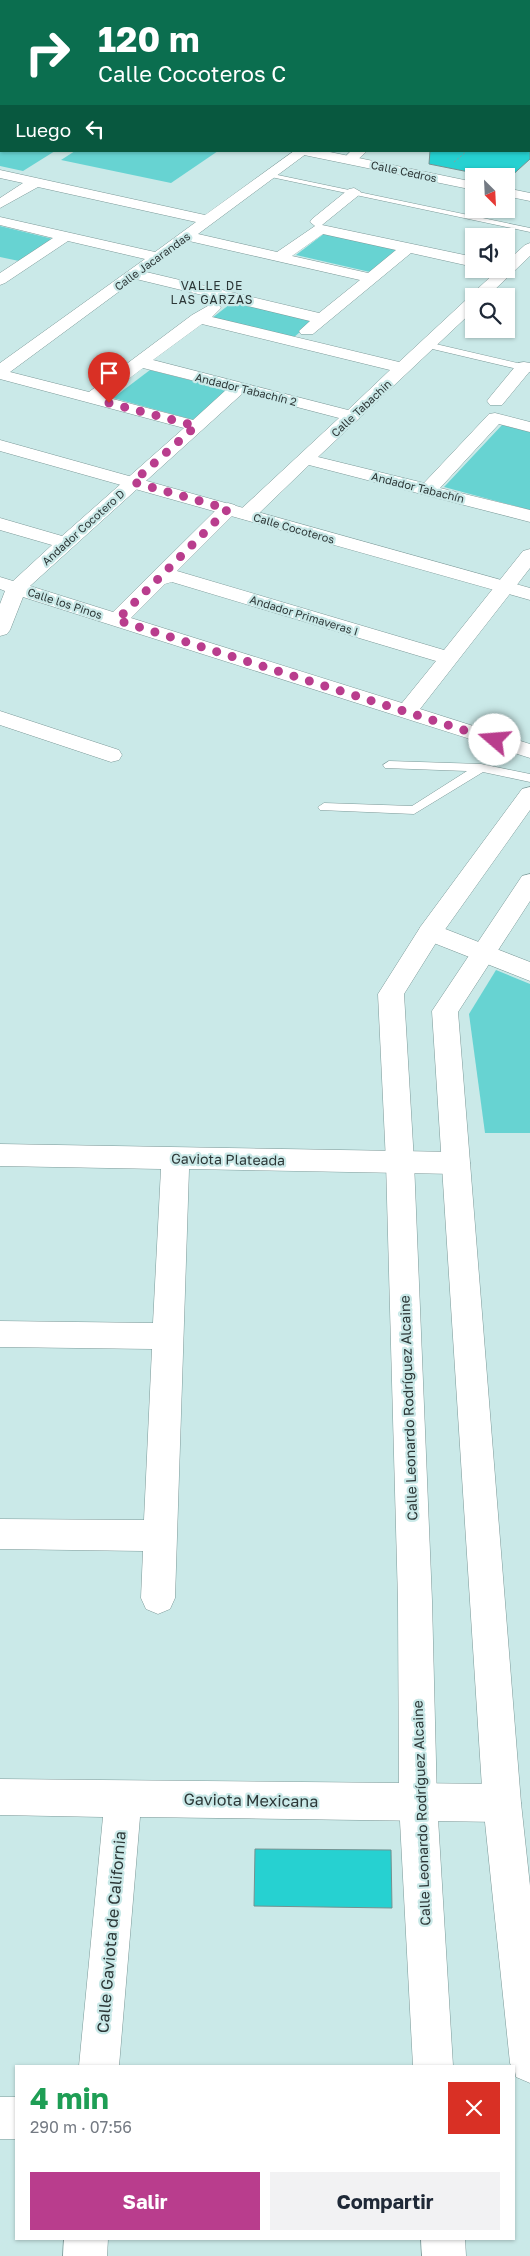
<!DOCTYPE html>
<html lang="es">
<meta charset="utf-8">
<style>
:root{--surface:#fff;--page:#f2f2f3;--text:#1f2937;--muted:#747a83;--accent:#b93d8d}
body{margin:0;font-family:"Golos Text",sans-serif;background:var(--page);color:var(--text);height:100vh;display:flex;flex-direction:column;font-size:19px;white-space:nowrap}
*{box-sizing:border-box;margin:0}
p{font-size:16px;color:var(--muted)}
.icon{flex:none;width:28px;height:28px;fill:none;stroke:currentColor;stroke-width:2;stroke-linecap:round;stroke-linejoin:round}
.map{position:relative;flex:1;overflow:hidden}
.sheet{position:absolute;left:15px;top:2065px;width:500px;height:175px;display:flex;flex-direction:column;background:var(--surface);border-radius:0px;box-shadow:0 1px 4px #0004}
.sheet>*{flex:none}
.guide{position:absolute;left:0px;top:0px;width:530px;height:152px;box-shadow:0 1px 4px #0004;background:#0b6e4f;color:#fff;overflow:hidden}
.needle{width:32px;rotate:156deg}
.tools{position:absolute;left:465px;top:168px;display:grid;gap:10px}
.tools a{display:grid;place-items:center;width:50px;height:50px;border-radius:0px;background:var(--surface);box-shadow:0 1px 4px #0004;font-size:25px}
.pin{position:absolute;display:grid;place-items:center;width:42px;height:42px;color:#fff;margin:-51px -21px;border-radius:50% 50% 50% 0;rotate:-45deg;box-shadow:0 0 5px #0007}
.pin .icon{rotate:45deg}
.me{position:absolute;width:55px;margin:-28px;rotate:288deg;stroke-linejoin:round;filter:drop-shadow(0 0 4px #0008)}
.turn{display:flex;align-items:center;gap:18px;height:105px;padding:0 15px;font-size:22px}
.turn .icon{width:65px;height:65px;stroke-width:2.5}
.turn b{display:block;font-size:35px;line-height:42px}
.then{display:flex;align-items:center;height:48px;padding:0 15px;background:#0003;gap:10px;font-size:19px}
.round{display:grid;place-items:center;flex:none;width:52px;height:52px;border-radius:0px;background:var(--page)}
.summary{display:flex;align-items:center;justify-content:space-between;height:85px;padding:0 15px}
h1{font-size:30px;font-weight:700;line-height:38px;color:#1e9e55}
.action{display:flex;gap:10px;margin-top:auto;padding:10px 15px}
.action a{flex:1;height:58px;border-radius:0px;background:var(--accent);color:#fff;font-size:20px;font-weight:700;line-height:58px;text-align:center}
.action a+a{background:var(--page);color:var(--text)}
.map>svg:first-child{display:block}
</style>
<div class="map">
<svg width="530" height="2256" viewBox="0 0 530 2256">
<rect width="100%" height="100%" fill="#cae9e8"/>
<g fill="#67d3d2">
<path d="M0,101L1,151H55L23,171L0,166Z"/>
<path d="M75,151H218L171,183L61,160Z"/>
<path d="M0,226L53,239L19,261L0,257Z"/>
<path d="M325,233L397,249L370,272L296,255Z"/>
<path d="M234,301L314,320L293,338L212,318Z"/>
<path d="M150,370L229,390L194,420L113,398Z"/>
<path d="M502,425L530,432V510L444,487Z"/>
<path d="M496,970L530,984V1133H485L469,1014Z"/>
</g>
<g fill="#26d1d1" stroke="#759190">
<path d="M430,151H530V159L507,180L506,176H489L429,164Z"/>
<path d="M255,1849L391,1850L392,1908L254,1906Z"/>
</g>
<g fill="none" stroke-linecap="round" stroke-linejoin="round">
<g stroke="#7c9998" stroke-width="1">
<g id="service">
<path d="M268,173L530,228V232L271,177H268Z"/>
<path d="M427,342L530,366V372L424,347L423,345Z"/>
<path d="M389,761L481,764L530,774V782L483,772L414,814L320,810L318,807L324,803L412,806L467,771L385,768L383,765Z"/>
</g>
</g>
<g stroke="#7c9998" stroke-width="1">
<g id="minor">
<path d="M294,151H310L198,234L277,252L315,226L310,222L312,219L349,189L354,188L361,192L359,195L322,225L474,257V267L411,253L313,334H301L299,331L310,321L136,279L10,372L89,392L192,315L213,303L219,305L221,308L212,317L399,362L468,298L472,297L473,293L499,269H506V262L525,245L530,243V256L488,296H474V310L318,457L424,483L489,414L495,413L530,422V432L499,424L440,488L530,510V522L309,465L254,518L247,520L240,518L238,514L240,510L339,418L243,393L30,586L113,612L221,505L228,503L235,505L237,509L235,513L177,571L444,650L523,551L530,549V568L420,709L530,744V758L23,597L10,630L7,634L0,636V604L5,591L0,589V577L13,581L52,545L0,530V518L62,536L184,428L0,379V363L145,259L68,241L5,283L0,285V273L53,238L0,225V217L155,252L196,222L38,187L0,208V198L23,183L0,178V170L205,215ZM323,234L396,250L368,273L292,256ZM189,241L360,280L319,313L146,272ZM202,324L390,370L348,410L153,360ZM143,368L227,389L193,420L105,397ZM172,582L436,661L402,703L131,618L165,584Z"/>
<path d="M351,151H367L354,163H344L342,160Z"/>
<path d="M524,362L530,363V371L502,405H490L487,401L490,397L518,363Z"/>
<path d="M0,711L119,750L122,755L119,760L111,762L0,725Z"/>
<path d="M430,923L530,962V981L421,938L418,932L421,926Z"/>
<path d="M0,1144L456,1152L466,1155L470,1163L466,1171L456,1174L189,1169L175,1598L170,1609L158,1614L146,1609L141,1598L143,1551L0,1549V1519L144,1520L152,1349L0,1347V1321L153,1323L161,1169L0,1166Z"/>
<path d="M0,1779L502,1784L515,1790L521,1803L515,1816L502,1822L140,1817L119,2066H79L103,1817L0,1815Z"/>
<rect x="0" y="2097" width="16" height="42"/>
<path d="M64,2239H108L107,2256H63Z"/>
</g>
</g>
<g stroke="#7c9998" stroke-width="1">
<g id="tertiary">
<path d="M179,0H201L202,1H180Z"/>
<rect x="0" y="86" width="1" height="8"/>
<path d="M297,151H325L474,182V190L304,155Z"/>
<path d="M506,188L530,193V201L506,196Z"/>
<path d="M0,440L530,588V600L0,451Z"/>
<path d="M530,787V810L439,938L404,994L414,1162L432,1601L437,1802L453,2066H413L399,1802L398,1601L386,1162L378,994L421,926L522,789Z"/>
<path d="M530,874V901L458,1012L521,1803L530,1886V2083L516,2077L514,2066H511L510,2063L483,1803L432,1011L522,876Z"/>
<path d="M421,2239H465L466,2256H422Z"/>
</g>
</g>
<g stroke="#30b1b1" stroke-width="1">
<g id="primary">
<path d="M196,0H214L215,1H197Z"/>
<path d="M229,0H247L248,1H230Z"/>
<path d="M529,54L530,55V63L529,62Z"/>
</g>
</g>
<path stroke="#899f9f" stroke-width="1" stroke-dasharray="2 2" stroke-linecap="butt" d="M454,162L467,151"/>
<use href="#service" fill="#fff" fill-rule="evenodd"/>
<use href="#minor" fill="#fff" fill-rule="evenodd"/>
<use href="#tertiary" fill="#fff" fill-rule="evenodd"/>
<use href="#primary" fill="#84f7f7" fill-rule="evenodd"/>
</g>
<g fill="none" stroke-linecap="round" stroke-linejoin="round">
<path stroke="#b93d8d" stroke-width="9" stroke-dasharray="0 16.2" d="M109,403L196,426L133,482L228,509L117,620L495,740"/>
</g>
<g text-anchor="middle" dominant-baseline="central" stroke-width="4.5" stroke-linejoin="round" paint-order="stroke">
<g font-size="11" fill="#2c3737" stroke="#cae9e8">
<text transform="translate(404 171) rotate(12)">Calle Cedros</text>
<text transform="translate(152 261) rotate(-36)">Calle Jacarandas</text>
<text transform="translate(246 389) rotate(14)">Andador Tabachín 2</text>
<text transform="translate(361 408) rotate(-43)">Calle Tabachin</text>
<text transform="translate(418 487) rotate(14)">Andador Tabachín</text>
<text transform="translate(83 527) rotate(-42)">Andador Cocotero D</text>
<text transform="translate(294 528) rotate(16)">Calle Cocoteros</text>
<text transform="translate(65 603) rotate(18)">Calle los Pinos</text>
<text transform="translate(304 615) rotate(17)">Andador Primaveras I</text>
</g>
<g font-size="12" letter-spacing="1" fill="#2c3737" stroke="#cae9e8">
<text x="212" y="285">VALLE DE<tspan x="212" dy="14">LAS GARZAS</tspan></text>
</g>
<g font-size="14" fill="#2c3737" stroke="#cae9e8">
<text transform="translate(228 1159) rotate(1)">Gaviota Plateada</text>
<text transform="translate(408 1408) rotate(-92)">Calle Leonardo Rodríguez Alcaine</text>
<text transform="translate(421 1813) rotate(-92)">Calle Leonardo Rodríguez Alcaine</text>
</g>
<g font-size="16" fill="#2c3737" stroke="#cae9e8">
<text transform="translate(251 1800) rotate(1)">Gaviota Mexicana</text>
<text transform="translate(111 1932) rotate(-85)">Calle Gaviota de California</text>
</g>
</g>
</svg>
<div class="tools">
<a><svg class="needle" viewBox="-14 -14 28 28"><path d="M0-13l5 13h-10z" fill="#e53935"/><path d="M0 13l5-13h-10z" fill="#747a83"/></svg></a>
<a><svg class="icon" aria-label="sound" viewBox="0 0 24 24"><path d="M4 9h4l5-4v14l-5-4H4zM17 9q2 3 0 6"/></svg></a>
<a><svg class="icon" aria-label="search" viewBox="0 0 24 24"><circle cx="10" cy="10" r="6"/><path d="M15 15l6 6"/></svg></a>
</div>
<div class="pin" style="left:109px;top:403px;background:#d93025"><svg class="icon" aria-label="arrive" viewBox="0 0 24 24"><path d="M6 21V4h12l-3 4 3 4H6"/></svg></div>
<svg class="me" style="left:495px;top:740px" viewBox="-20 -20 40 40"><circle r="19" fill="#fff"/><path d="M0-13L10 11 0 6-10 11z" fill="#b93d8d"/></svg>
<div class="guide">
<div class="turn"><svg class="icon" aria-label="right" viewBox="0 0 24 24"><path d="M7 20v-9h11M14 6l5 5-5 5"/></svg><div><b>120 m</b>Calle Cocoteros C</div></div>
<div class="then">Luego<svg class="icon" aria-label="left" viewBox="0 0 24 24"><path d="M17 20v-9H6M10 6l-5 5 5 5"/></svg></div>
</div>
<section class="sheet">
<div class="summary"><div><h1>4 min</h1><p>290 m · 07:56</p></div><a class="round" style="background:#d93025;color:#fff"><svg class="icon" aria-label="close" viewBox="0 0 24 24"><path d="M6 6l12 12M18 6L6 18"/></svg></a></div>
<div class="action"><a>Salir</a><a>Compartir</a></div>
</section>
</div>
